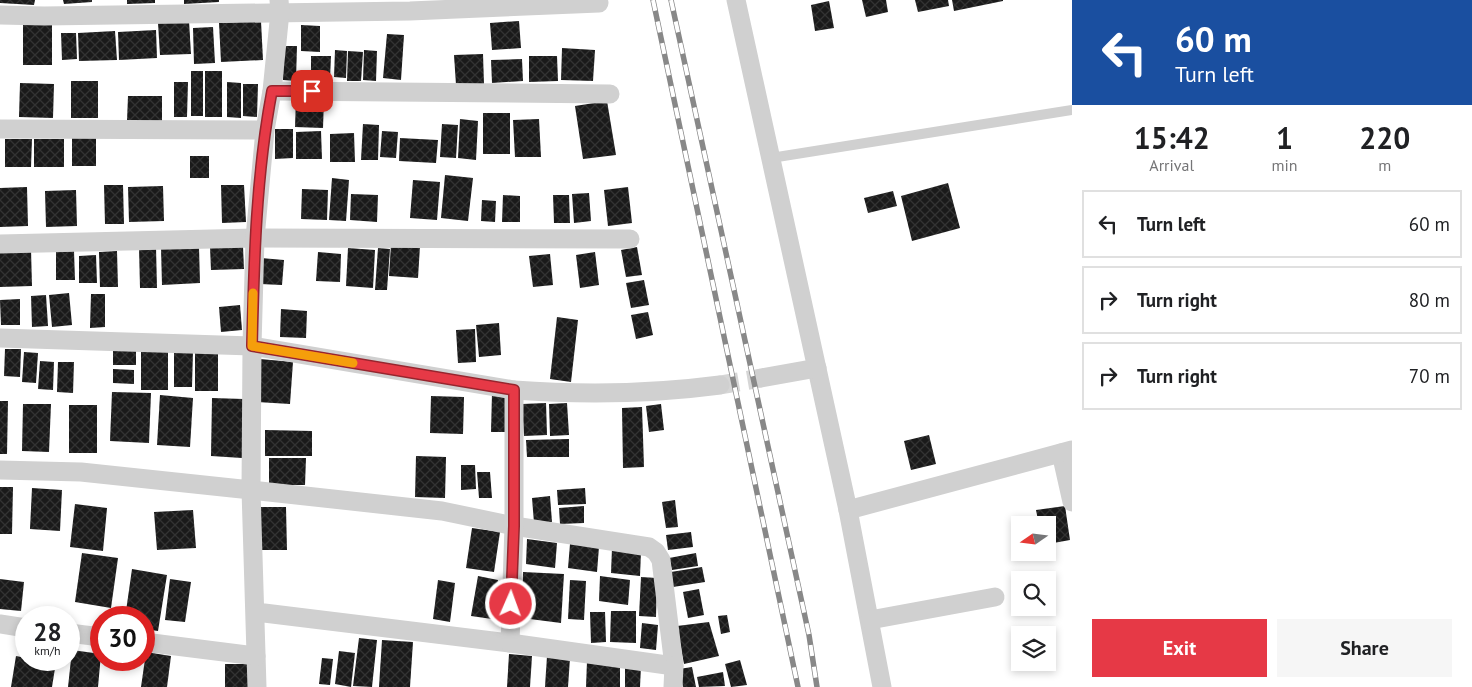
<!DOCTYPE html>
<style>
:root{--surface:#fff;--page:#f6f6f6;--text:#202124;--muted:#757577;--line:#e0e0e0;--accent:#e63946}
body{margin:0;font-family:"PT Sans",sans-serif;background:var(--page);color:var(--text);height:100vh;display:flex;flex-direction:column;font-size:19px;white-space:nowrap}
*{box-sizing:border-box;margin:0}
p{font-size:16px;color:var(--muted)}
.icon{flex:none;width:28px;height:28px;fill:none;stroke:currentColor;stroke-width:2;stroke-linecap:round;stroke-linejoin:round}
.map{position:relative;flex:1;overflow:hidden}
.sheet{display:flex;flex-direction:column;background:var(--surface);width:400px}
.sheet>*{flex:none}
.guide{background:#1a4fa0;color:#fff;overflow:hidden}
.needle{width:32px;rotate:256deg}
.controls{position:absolute;left:1011px;top:516px;display:grid;gap:10px}
.controls a{display:grid;place-items:center;width:45px;height:45px;border-radius:0px;background:var(--surface);box-shadow:0 2px 8px #0003;font-size:25px}
.speed{position:absolute;left:15px;top:606px;display:flex;gap:10px;font-size:25px;font-weight:700;text-align:center}
.speed>*{display:grid;place-content:center;width:65px;height:65px;border-radius:50%;background:var(--surface);box-shadow:0 2px 8px #0003;line-height:1}
.speed small{font-size:12px;font-weight:400}
.speed .limit{border:8px solid #d22;background:#fff;color:#111}
.pin{position:absolute;display:grid;place-items:center;width:42px;height:42px;color:#fff;margin:-21px;border-radius:10px;box-shadow:0 2px 8px #0006}
.me{position:absolute;width:55px;margin:-28px;rotate:2deg;stroke-linejoin:round;filter:drop-shadow(0 0 4px #0008)}
.turn{display:flex;align-items:center;gap:18px;height:105px;padding:0 20px;font-size:22px}
.turn .icon{width:65px;height:65px;stroke-width:2.5}
.turn b{display:block;font-size:35px;line-height:42px}
.eta{display:flex;justify-content:space-evenly;align-items:center;height:85px;text-align:center}
.eta b{font-size:30px;font-weight:700;line-height:35px}
.action{display:flex;gap:10px;margin-top:auto;padding:10px 20px}
.action a{flex:1;height:58px;border-radius:0px;background:var(--accent);color:#fff;font-size:20px;font-weight:700;line-height:58px;text-align:center}
.action a+a{background:var(--page);color:var(--text)}
ul{padding:0;list-style:none}
li{display:flex;align-items:center;gap:15px;height:68px;margin:0 10px 8px;padding:0 10px;border:2px solid var(--line);border-radius:0px}
li div{flex:1}
li b{display:block;font-size:19px}
li em{font-style:normal}
main{display:flex;flex:1;min-height:0}
.map>svg:first-child{display:block}
</style>
<main>
<div class="map">
<svg width="1072" height="687" viewBox="0 0 1072 687">
<defs>
<pattern id="building-cross-hatch" width="8" height="8" patternUnits="userSpaceOnUse" patternTransform="scale(1.25)"><rect width="8" height="8" fill="#1a1a1a"/><path d="M0 0l8 8M0 8l8-8" fill="none" stroke="#333"/></pattern>
</defs>
<rect width="100%" height="100%" fill="#fff"/>
<g fill="url(#building-cross-hatch)">
<path d="M0,0H35L34,5L0,3Z"/>
<path d="M63,0H92V2L64,4Z"/>
<path d="M127,0H155V3L127,4Z"/>
<path d="M184,0H219V2L184,4Z"/>
<path d="M862,0H886L888,12L866,17Z"/>
<path d="M915,0H948L949,6L918,12Z"/>
<path d="M952,0H1003V1L954,11Z"/>
<path d="M829,1L834,28L815,31L811,5Z"/>
<path d="M189,21L191,54L160,55L158,23Z"/>
<path d="M261,21L263,60L221,62L219,23Z"/>
<path d="M519,21L521,48L492,50L490,23Z"/>
<rect x="23" y="25" width="29" height="40"/>
<path d="M301,25L320,26V52L301,51Z"/>
<path d="M213,27L215,63L194,64L193,28Z"/>
<path d="M156,30L157,58L119,60L118,32Z"/>
<path d="M115,31L117,60L79,61L78,33Z"/>
<path d="M61,33H76L77,59L62,60Z"/>
<path d="M387,34L404,35L401,80L383,78Z"/>
<path d="M284,46H297L296,81L283,80Z"/>
<path d="M562,48L595,50L593,81L561,80Z"/>
<path d="M335,50L347,51L346,78L334,77Z"/>
<path d="M364,50L377,51L376,81L363,80Z"/>
<path d="M348,51L363,52L361,81H347Z"/>
<path d="M483,54L484,84L456,85L454,55Z"/>
<path d="M311,56H331L330,79H311Z"/>
<path d="M529,56H557L558,81L529,82Z"/>
<path d="M522,59L523,81L492,83L491,60Z"/>
<rect x="191" y="71" width="12" height="45"/>
<rect x="205" y="71" width="17" height="46"/>
<rect x="71" y="81" width="27" height="37"/>
<path d="M174,82H188L187,117H174Z"/>
<path d="M227,82L241,83V118L227,117Z"/>
<path d="M20,83L54,84L53,118L19,117Z"/>
<path d="M243,84H258L257,117L243,116Z"/>
<path d="M128,96H162V122L127,121Z"/>
<path d="M296,98L324,99L323,128L295,127Z"/>
<path d="M607,101L616,155L583,159L575,106Z"/>
<rect x="483" y="113" width="27" height="41"/>
<path d="M460,119L478,121L476,160L458,158Z"/>
<path d="M539,119L541,157H515L513,120Z"/>
<path d="M363,124L379,125L378,160H361Z"/>
<path d="M442,124L458,125L456,158L440,157Z"/>
<path d="M275,129H293V158L275,159Z"/>
<path d="M321,131L322,159H296V132Z"/>
<path d="M382,131L398,132L396,158L380,157Z"/>
<path d="M354,133L355,162H330V134Z"/>
<rect x="72" y="137" width="24" height="29"/>
<path d="M400,138L438,140L436,163L399,161Z"/>
<path d="M5,139H32L31,167H5Z"/>
<rect x="34" y="139" width="30" height="28"/>
<rect x="190" y="156" width="19" height="22"/>
<path d="M445,175L473,178L468,221L441,218Z"/>
<path d="M332,178L349,180L346,221L329,220Z"/>
<path d="M413,180L440,182L437,220L410,218Z"/>
<path d="M948,183L960,228L912,241L901,196Z"/>
<path d="M104,185H123L124,224H105Z"/>
<path d="M221,185H244L246,222L222,223Z"/>
<path d="M163,186L164,221L129,222L128,187Z"/>
<path d="M27,187L28,226L0,227V188Z"/>
<path d="M628,187L632,223L608,226L604,190Z"/>
<path d="M302,189L328,190L327,220L301,219Z"/>
<path d="M76,190L77,226L46,227L45,191Z"/>
<path d="M893,191L897,206L868,213L864,198Z"/>
<path d="M589,193L591,221L574,223L572,194Z"/>
<path d="M351,194L378,195L377,222L350,220Z"/>
<path d="M503,195L520,196V222H502Z"/>
<path d="M553,195H569L570,223H554Z"/>
<path d="M482,200L496,201L495,222L481,221Z"/>
<path d="M391,244L420,246L418,278L389,276Z"/>
<path d="M243,246L244,269L211,270L210,247Z"/>
<path d="M139,247H156L157,288H140Z"/>
<path d="M199,247L200,283L162,285L161,248Z"/>
<path d="M637,247L642,275L626,277L621,250Z"/>
<path d="M348,248L375,250L373,288L346,286Z"/>
<path d="M378,248L390,249L387,290H375Z"/>
<path d="M31,249L32,286L0,287V250Z"/>
<path d="M74,251L75,280H56V252Z"/>
<path d="M117,251L118,287H100L99,252Z"/>
<path d="M318,252L341,254L340,282L316,281Z"/>
<path d="M595,252L599,285L580,288L576,255Z"/>
<path d="M550,254L553,285L533,287L529,256Z"/>
<path d="M96,255L97,283H79V256Z"/>
<path d="M261,258L284,260L282,285L260,284Z"/>
<path d="M644,280L649,305L631,308L626,283Z"/>
<path d="M69,293L72,325L52,327L49,295Z"/>
<path d="M91,294H105V327L90,328Z"/>
<path d="M46,295L48,326L32,327L31,296Z"/>
<path d="M20,299V325H1L0,300Z"/>
<path d="M240,305L242,330L221,332L219,307Z"/>
<path d="M281,309L307,311L306,338L280,337Z"/>
<path d="M648,312L653,335L636,339L631,315Z"/>
<path d="M557,317L578,320L571,382L550,379Z"/>
<path d="M499,323L501,355L479,357L476,325Z"/>
<path d="M475,329L476,362L458,363L456,330Z"/>
<path d="M5,349H21L20,377L4,376Z"/>
<rect x="113" y="350" width="23" height="15"/>
<path d="M174,351H193L192,387H174Z"/>
<path d="M24,352L38,353L36,383L22,382Z"/>
<rect x="141" y="352" width="27" height="38"/>
<rect x="195" y="353" width="23" height="38"/>
<path d="M260,359L293,362L290,404L257,402Z"/>
<path d="M40,361L54,362L53,390L38,389Z"/>
<path d="M58,362H74L73,393L57,392Z"/>
<path d="M113,369L134,370V384L113,383Z"/>
<path d="M112,392L151,393L149,443L110,441Z"/>
<path d="M492,393L509,394L507,432H491Z"/>
<path d="M160,395L193,398L190,447L157,445Z"/>
<path d="M431,396L464,397L463,434L430,433Z"/>
<path d="M212,398L244,399L242,458L211,456Z"/>
<path d="M0,401H8L7,454H0Z"/>
<path d="M546,403L547,435L524,436L522,404Z"/>
<path d="M567,403L569,435L550,436L549,404Z"/>
<path d="M23,404H51L49,452L22,451Z"/>
<path d="M661,404L664,430L649,432L646,406Z"/>
<rect x="69" y="405" width="28" height="48"/>
<path d="M642,407L644,467L623,468L622,408Z"/>
<path d="M265,430L312,431V456H265Z"/>
<path d="M929,435L936,464L911,470L904,441Z"/>
<path d="M569,439V457H527L526,440Z"/>
<path d="M416,456L446,457L445,498L415,497Z"/>
<path d="M269,458H306L305,485H269Z"/>
<path d="M461,465H475L476,489L461,490Z"/>
<path d="M477,472H490L492,498H479Z"/>
<path d="M0,487H13L12,534H0Z"/>
<path d="M32,488L62,490L60,531L30,529Z"/>
<path d="M585,488L586,504L558,505L557,490Z"/>
<path d="M550,496L552,522L534,523L532,498Z"/>
<path d="M675,500L678,527L666,528L662,502Z"/>
<path d="M75,504L107,508L103,551L70,547Z"/>
<path d="M584,506V523L560,524L559,508Z"/>
<path d="M1065,506L1070,540L1048,544V525H1039L1036,510Z"/>
<path d="M260,507H286L287,550H260Z"/>
<path d="M193,510L196,548L157,550L154,512Z"/>
<path d="M472,528L500,532L494,572L466,568Z"/>
<path d="M691,532L693,547L668,550L666,535Z"/>
<path d="M527,539L557,543L555,568L526,564Z"/>
<path d="M570,544L599,547L597,572L568,568Z"/>
<path d="M612,548L641,552L640,576L611,573Z"/>
<path d="M82,553L118,558L111,608L75,602Z"/>
<path d="M696,553L698,566L672,570L669,558Z"/>
<path d="M702,567L705,582L673,587L671,572Z"/>
<path d="M132,569L167,575L158,631L144,629V618H125Z"/>
<path d="M523,572L564,574L561,623L522,618Z"/>
<path d="M478,576L498,580L492,619L471,616Z"/>
<path d="M600,576L630,580L628,605L599,601Z"/>
<path d="M641,577L657,578L656,617L639,616Z"/>
<path d="M0,579L24,582L21,611L0,609Z"/>
<path d="M170,579L191,582L185,622L165,620Z"/>
<path d="M438,580L455,583L450,622L433,619Z"/>
<path d="M570,580L586,581L584,620L568,619Z"/>
<path d="M699,589L704,615L688,618L683,592Z"/>
<path d="M611,611H636V643L610,642Z"/>
<path d="M590,612H605L606,642L591,643Z"/>
<path d="M727,615L730,632L721,634L718,616Z"/>
<path d="M709,622L719,656L684,664L677,626Z"/>
<path d="M642,623L658,625L656,650L640,648Z"/>
<path d="M359,638L377,640L372,687L353,686Z"/>
<path d="M382,640L413,642L410,687H379Z"/>
<path d="M72,650L101,654L98,687H68Z"/>
<path d="M339,651L355,653L351,687L335,684Z"/>
<path d="M146,652L171,656L167,687H141Z"/>
<path d="M509,654L532,656L530,687H507Z"/>
<path d="M16,656L26,658V660L56,662L52,687H11Z"/>
<path d="M547,656L570,658L568,687H545Z"/>
<path d="M322,658L333,659L330,685L319,684Z"/>
<path d="M740,660L747,685L731,687L725,664Z"/>
<path d="M587,661L620,665V687H586Z"/>
<rect x="225" y="664" width="26" height="23"/>
<path d="M625,664L641,666L640,687H625Z"/>
<path d="M692,667L696,687H683L679,669Z"/>
<path d="M723,672L725,686L699,687L697,677Z"/>
</g>
<g fill="none" stroke-linecap="round" stroke-linejoin="round">
<path stroke="#d6d6d6" stroke-width="19" stroke-dasharray="19 9" stroke-linecap="butt" d="M720,385L761,378"/>
<path stroke="#d0d0d0" stroke-width="10" d="M771,158L1072,110"/>
<g stroke="#d0d0d0" stroke-width="19">
<path d="M736,0L848,510L882,687"/>
<path d="M0,15L44,16L410,11L599,3"/>
<path d="M272,91L610,94"/>
<path d="M0,129L265,130"/>
<path d="M0,244L255,238L630,239"/>
<path d="M0,338L252,346L514,390C583,395 652,394 720,385"/>
<path d="M761,378L817,368"/>
<path d="M1061,453L1072,502"/>
<path d="M0,470L81,472L251,490L252,346L255,238L265,130L272,91L280,12L279,0"/>
<path d="M848,510L1072,450"/>
<path d="M256,612L510,643L674,666L661,560L656,552L649,547L514,526L442,511L251,490L257,687"/>
<path d="M870,620L995,597"/>
<path d="M0,624L26,628"/>
<path d="M69,633L101,637"/>
<path d="M144,642L256,656"/>
<path d="M510,643L514,526V390"/>
<path d="M673,687L674,666"/>
</g>
<g stroke="#888" stroke-width="5.5">
<g id="rail">
<path d="M653,0L798,687"/>
<path d="M671,0L809,635L817,687"/>
</g>
</g>
<use href="#rail" stroke="#fff" stroke-width="4" stroke-dasharray="11" stroke-linecap="butt"/>
</g>
<g fill="none" stroke-linecap="round" stroke-linejoin="round">
<g stroke="#96252e" stroke-width="12">
<path id="route" d="M312,91H272C256,175 254,260 252,346L514,390V526L511,604"/>
</g>
<use href="#route" stroke="#e63946" stroke-width="9"/>
<path stroke="#f59e0b" stroke-width="9" d="M253,293L252,346L353,363"/>
</g>
</svg>
<div class="controls">
<a><svg class="needle" viewBox="-14 -14 28 28"><path d="M0-13l5 13h-10z" fill="#e53935"/><path d="M0 13l5-13h-10z" fill="#757577"/></svg></a>
<a><svg class="icon" aria-label="search" viewBox="0 0 24 24"><circle cx="10" cy="10" r="6"/><path d="M15 15l6 6"/></svg></a>
<a><svg class="icon" aria-label="layers" viewBox="0 0 24 24"><path d="M12 4l9 5-9 5-9-5zM3 14l9 5 9-5"/></svg></a>
</div>
<div class="speed"><div>28<small>km/h</small></div><div class="limit">30</div></div>
<div class="pin" style="left:312px;top:91px;background:#d93025"><svg class="icon" aria-label="arrive" viewBox="0 0 24 24"><path d="M6 21V4h12l-3 4 3 4H6"/></svg></div>
<svg class="me" style="left:511px;top:604px" viewBox="-20 -20 40 40"><circle r="17" fill="#e63946" stroke="#fff" stroke-width="3"/><path d="M0-11L8 9 0 5-8 9z" fill="#fff"/></svg>
</div>
<section class="sheet">
<div class="guide">
<div class="turn"><svg class="icon" aria-label="left" viewBox="0 0 24 24"><path d="M17 20v-9H6M10 6l-5 5 5 5"/></svg><div><b>60 m</b>Turn left</div></div>
</div>
<div class="eta">
<div><b>15:42</b><p>Arrival</p></div>
<div><b>1</b><p>min</p></div>
<div><b>220</b><p>m</p></div>
</div>
<ul>
<li><svg class="icon" aria-label="left" viewBox="0 0 24 24"><path d="M17 20v-9H6M10 6l-5 5 5 5"/></svg><div><b>Turn left</b></div><em>60 m</em></li>
<li><svg class="icon" aria-label="right" viewBox="0 0 24 24"><path d="M7 20v-9h11M14 6l5 5-5 5"/></svg><div><b>Turn right</b></div><em>80 m</em></li>
<li><svg class="icon" aria-label="right" viewBox="0 0 24 24"><path d="M7 20v-9h11M14 6l5 5-5 5"/></svg><div><b>Turn right</b></div><em>70 m</em></li>
</ul>
<div class="action"><a>Exit</a><a>Share</a></div>
</section>
</main>
